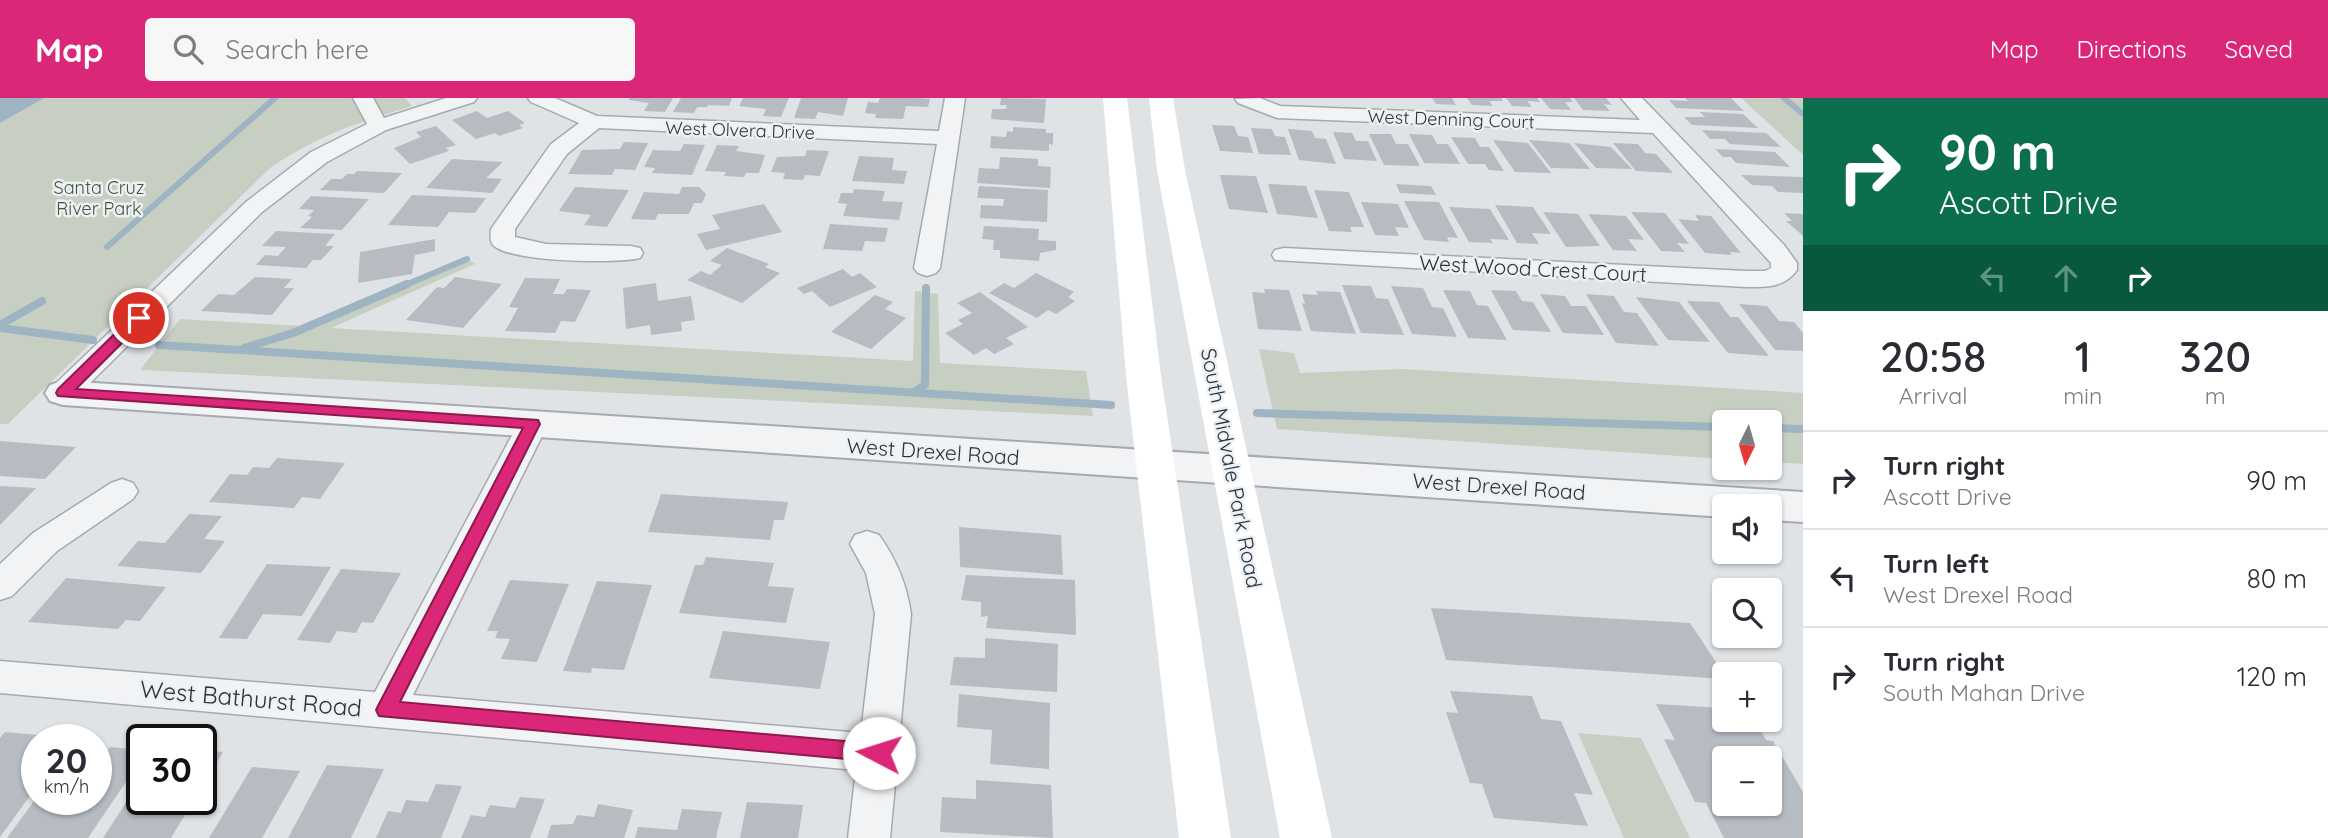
<!DOCTYPE html>
<meta charset="utf-8">
<style>
:root{--surface:#fff;--page:#f7f7f7;--text:#2b2b33;--muted:#7c7c81;--line:#e1e1e2;--accent:#db2777}
body{margin:0;font-family:Quicksand,sans-serif;background:var(--page);color:var(--text);height:100vh;display:flex;flex-direction:column;font-size:26px;white-space:nowrap}
*{box-sizing:border-box;margin:0}
p{font-size:23px;color:var(--muted)}
.icon{flex:none;width:38px;height:38px;fill:none;stroke:currentColor;stroke-width:2;stroke-linecap:round;stroke-linejoin:round}
.map{position:relative;flex:1;overflow:hidden}
.panel{display:flex;flex-direction:column;background:var(--surface);width:525px}
.panel>*{flex:none}
.hud{background:#0b6e4f;color:#fff;overflow:hidden}
.needle{width:46px;rotate:185deg}
.fabs{position:absolute;left:1712px;top:312px;display:grid;gap:14px}
.fabs a{display:grid;place-items:center;width:70px;height:70px;border-radius:7px;background:var(--surface);box-shadow:0 2px 5px #0004;font-size:35px}
.speed{position:absolute;left:21px;top:626px;display:flex;gap:14px;font-size:35px;font-weight:700;text-align:center}
.speed>*{display:grid;place-content:center;width:91px;height:91px;border-radius:50%;background:var(--surface);box-shadow:0 2px 5px #0004;line-height:1}
.speed small{font-size:18px;font-weight:400}
.speed .limit{border:4px solid #111;border-radius:10px;background:#fff;color:#111}
.pin{position:absolute;display:grid;place-items:center;width:60px;height:60px;color:#fff;margin:-30px;border:4px solid #fff;border-radius:50%;box-shadow:0 2px 7px #0007}
.me{position:absolute;width:77px;margin:-38px;rotate:275deg;stroke-linejoin:round;filter:drop-shadow(0 0 5px #0008)}
.turn{display:flex;align-items:center;gap:24px;height:147px;padding:0 21px;font-size:32px}
.turn .icon{width:91px;height:91px;stroke-width:2.5}
.turn b{display:block;font-size:49px;line-height:60px}
.lanes{display:flex;align-items:center;height:66px;padding:0 21px;background:#0003;justify-content:center;gap:35px;direction:ltr}
.lanes .off{opacity:.35}
.eta{display:flex;justify-content:space-evenly;align-items:center;height:119px;text-align:center}
.eta b{font-size:42px;font-weight:600;line-height:49px}
ul{padding:0;list-style:none}
li{display:flex;align-items:center;gap:21px;height:98px;padding:0 21px;border-top:2px solid var(--line)}
li div{flex:1}
li b{display:block;font-size:26px}
li em{font-style:normal}
header{display:flex;align-items:center;gap:42px;box-sizing:border-box;height:98px;padding:0 35px;background:var(--accent);color:#fff}
header strong{font-size:33px}
nav{display:flex;gap:38px;margin-inline-start:auto;font-size:24px}
.search{width:490px;height:63px;background:var(--page);display:flex;align-items:center;gap:18px;box-sizing:border-box;padding:0 24px;border-radius:7px;color:var(--muted);font-size:26px}
main{display:flex;flex:1;min-height:0}
.map>svg:first-child{display:block}
</style>
<header>
<strong>Map</strong>
<div class="search"><svg class="icon" aria-label="search" viewBox="0 0 24 24"><circle cx="10" cy="10" r="6"/><path d="M15 15l6 6"/></svg>Search here</div>
<nav><a>Map</a><a>Directions</a><a>Saved</a></nav>
</header>
<main>
<div class="map">
<svg width="1803" height="740" viewBox="0 0 1803 740">
<rect width="100%" height="100%" fill="#dfe3e6"/>
<g fill="#c6cfc1">
<path d="M0,0H405L412,8C356,25 319,37 270,70L8,326H0Z"/>
<path d="M1741,0H1803V57Z"/>
<path d="M465,159L475,166L331,230L913,263L915,193L938,196L940,265L1086,273L1093,318L140,272L180,221L301,228Z"/>
<path d="M1259,251L1294,255L1300,275L1404,271L1803,295V366L1769,364V324H1724V361L1277,331Z"/>
<path d="M1578,635L1641,640L1690,740H1624Z"/>
</g>
<path fill="#9eb4c3" d="M0,0H44L0,25Z"/>
<g fill="none" stroke-linecap="round" stroke-linejoin="round">
<g stroke="#9eb4c3" stroke-width="6">
<path d="M1784,0L1803,16"/>
<path d="M107,149L275,0"/>
<path d="M403,188L467,161"/>
</g>
<g stroke="#9eb4c3" stroke-width="8">
<path d="M0,227L42,203"/>
<path d="M0,230L93,242"/>
<path d="M159,247L1111,307"/>
<path d="M244,250L293,235L407,186"/>
<path d="M914,294L925,287L926,190"/>
<path d="M1257,315L1724,329"/>
<path d="M1769,330L1803,331"/>
</g>
</g>
<g fill="#b7bcc3" fill-rule="evenodd">
<path d="M629,0H673L665,14L644,13L649,5L629,2Z"/>
<path d="M681,0H732L729,8L708,7L707,9H697L694,15L673,14Z"/>
<path d="M743,0H789L781,19L763,18L766,11L739,8Z"/>
<path d="M801,0H848L843,18L818,14L815,21L794,20Z"/>
<path d="M880,0H918L930,1L928,9L906,8L903,21L875,20L876,16L865,15L868,4L878,5Z"/>
<path d="M1001,0L1046,1L1044,25L991,21L992,11H1006L1007,7H1000Z"/>
<path d="M1432,0H1452L1456,7L1436,6Z"/>
<path d="M1467,0H1501L1503,3H1489L1493,8L1472,7Z"/>
<path d="M1506,0H1537L1540,4L1527,3L1532,9L1512,8Z"/>
<path d="M1541,0H1570L1573,4H1565L1571,12L1550,11Z"/>
<path d="M1574,0H1606L1612,7L1604,6L1610,13L1583,12Z"/>
<path d="M1685,0H1731L1744,13L1676,10L1669,2L1688,3Z"/>
<path d="M477,13L487,20L508,13L525,25L519,27L523,30L499,38L495,35L476,41L452,22Z"/>
<path d="M1700,14L1743,16L1758,30L1692,27L1684,19H1705Z"/>
<path d="M1212,27L1234,28L1238,38L1248,39L1253,55L1220,53Z"/>
<path d="M436,28L456,47L446,50L449,53L410,66L394,50L421,39L416,34Z"/>
<path d="M1013,29L1046,31V35H1053V47L1049,46V53L990,50L991,38L1006,39L1007,33L1013,34Z"/>
<path d="M1251,30L1272,31L1275,38L1285,39L1291,57L1259,56Z"/>
<path d="M1288,31L1312,33L1315,40L1326,41L1336,66L1299,62Z"/>
<path d="M1702,32L1766,35L1781,49L1730,46L1725,41H1710Z"/>
<path d="M1333,34L1352,35L1356,43H1368L1377,63L1344,61Z"/>
<path d="M1369,36H1391L1396,46H1408L1420,68L1384,67Z"/>
<path d="M1409,36L1432,37L1437,46H1448L1460,66L1424,65Z"/>
<path d="M1451,39L1475,40L1480,49H1489L1504,73L1489,72L1485,66H1468Z"/>
<path d="M1493,42L1528,45L1551,75L1515,74Z"/>
<path d="M1529,42L1569,45L1590,71L1551,70Z"/>
<path d="M624,44L648,45L635,72L615,71L612,77L568,76L582,52L620,51Z"/>
<path d="M1574,45L1611,49L1632,71L1596,70Z"/>
<path d="M1613,45L1638,46L1645,55L1656,56L1673,75L1636,73Z"/>
<path d="M684,46L705,47L692,77L652,75L655,70L644,69L653,52L680,53Z"/>
<path d="M717,47L739,48L736,53L765,57L759,75H746L744,79L724,78L726,74L705,73Z"/>
<path d="M1715,51L1775,54L1790,69L1736,65L1731,59H1723Z"/>
<path d="M807,52L829,53L820,78L805,77L803,82L783,81L785,75L771,74L777,59L805,58Z"/>
<path d="M859,58L894,60L892,72L907,73L904,86L852,83Z"/>
<path d="M1000,59L1038,61V68L1051,69L1050,90L977,85L979,70L999,71Z"/>
<path d="M452,61L503,64L486,80L502,81L492,95L426,90Z"/>
<path d="M357,73L402,75L384,95L320,92L331,81H342L347,76H354Z"/>
<path d="M1220,77L1256,78L1268,115L1229,111Z"/>
<path d="M1741,77L1803,79V95L1778,94L1772,88L1752,87Z"/>
<path d="M1268,86L1306,88L1318,120L1277,116Z"/>
<path d="M1396,86L1431,88L1436,97L1400,95Z"/>
<path d="M979,88L1048,92L1047,124L980,120L981,107L1003,108L1004,101L977,100Z"/>
<path d="M575,89L629,92L607,129L584,127L591,117L559,113Z"/>
<path d="M682,89H699L706,96L702,105H694L689,116H658L655,122L631,121L644,94L679,96Z"/>
<path d="M854,91L885,93L882,103L903,104L899,122L843,118L847,106L838,105L841,95H853Z"/>
<path d="M1314,92L1349,94L1364,129H1350L1352,134L1329,133Z"/>
<path d="M412,97L486,100L475,115L449,114L438,129L388,127Z"/>
<path d="M311,98L369,101L342,132L300,130L312,119L308,118L314,112L299,111Z"/>
<path d="M1404,103L1439,104L1458,140L1447,139L1449,144L1424,142Z"/>
<path d="M1361,104L1398,106L1409,130L1395,129L1399,138L1375,137Z"/>
<path d="M764,106L782,134L706,152L697,136L720,131L712,117Z"/>
<path d="M1495,107L1533,109L1551,136L1532,135L1539,146L1517,145Z"/>
<path d="M1449,109L1490,111L1509,142L1490,141L1493,145L1469,144Z"/>
<path d="M1543,114L1578,116L1600,148L1566,149Z"/>
<path d="M1631,114L1665,115L1689,146L1677,145L1685,154L1661,153Z"/>
<path d="M1784,115L1803,116V138L1786,123H1792Z"/>
<path d="M1588,116L1626,118L1644,142L1628,141L1637,153L1613,152Z"/>
<path d="M1695,117L1711,118L1741,155L1730,154L1732,157L1705,155L1678,121L1699,123Z"/>
<path d="M830,126L888,130L885,144L865,143L862,153L823,151Z"/>
<path d="M984,128L1039,131L1038,142L1056,143V152L1040,155L1039,163L1000,160V152H993L994,142L982,141Z"/>
<path d="M276,133L335,136L325,148H334L321,162H313L306,170L256,167L265,157L278,158L286,149L262,148Z"/>
<path d="M435,141V153L415,157L412,176L358,185L360,154Z"/>
<path d="M727,150L769,166L765,169L780,175L742,205L687,182L701,173L710,177L722,167L710,163Z"/>
<path d="M843,171L852,179L860,175L877,189L830,209L812,193L804,196L797,190Z"/>
<path d="M1036,175L1074,194L1068,199L1075,203L1056,216L1048,212L1037,220L989,195L1004,185L1014,190Z"/>
<path d="M255,179L292,181L284,190H294L272,217L201,213L218,196L234,197Z"/>
<path d="M455,179L502,186L463,230L406,222L437,189L444,190Z"/>
<path d="M525,180L560,181L553,196H564L567,191L591,192L575,224L561,223L555,235L505,233L518,210L509,209Z"/>
<path d="M656,185L658,203L691,198L695,222L681,224L682,233L651,237L650,227L626,231L623,190Z"/>
<path d="M1342,187L1371,188L1376,200L1388,201L1404,237L1361,235Z"/>
<path d="M1391,188L1423,190L1432,209L1443,210L1457,239L1412,236Z"/>
<path d="M1264,191L1289,192L1302,233L1258,231L1252,194L1265,195Z"/>
<path d="M1443,192L1470,193L1477,207L1488,208L1507,242L1468,240Z"/>
<path d="M1491,192L1516,193L1522,203L1533,204L1551,234L1513,232Z"/>
<path d="M1316,193L1340,194L1356,236L1311,233L1302,205L1305,206L1302,196L1318,197Z"/>
<path d="M980,194L1028,229L1006,240L1014,246L994,256L986,250L974,257L945,235L963,226L958,222L972,215L957,205Z"/>
<path d="M1540,196L1565,198L1571,208H1586L1604,237L1563,235Z"/>
<path d="M1586,196L1614,198L1624,214L1637,215L1659,248L1616,245Z"/>
<path d="M875,197L893,204L885,211L906,220L871,251L831,234Z"/>
<path d="M1636,199L1679,204L1710,244L1668,242Z"/>
<path d="M1687,203L1719,204L1730,219H1738L1769,258L1728,255Z"/>
<path d="M1739,206L1767,208L1779,223L1794,224L1803,235V253L1775,252Z"/>
<path d="M0,343L76,349L45,381L0,378Z"/>
<path d="M277,360L345,365L320,401L302,399L294,410L209,404L230,376L247,377L253,369L269,370Z"/>
<path d="M0,388L36,390L0,427Z"/>
<path d="M661,396L788,404L784,422H774L770,442L648,434Z"/>
<path d="M189,416L222,418L204,441L225,443L201,475L117,468L138,443L165,445Z"/>
<path d="M959,429L1061,437L1063,477L960,469Z"/>
<path d="M706,459L774,465L768,488L794,490L786,525L679,515L695,467H703Z"/>
<path d="M267,466L331,469L302,518L263,516L247,541L219,540Z"/>
<path d="M341,471L401,475L373,525L362,524L356,535L337,533L330,545L297,542Z"/>
<path d="M966,477L1075,482L1076,537L986,530L988,518L981,519V504L961,502Z"/>
<path d="M66,480L166,489L140,523L126,522L118,531L28,524Z"/>
<path d="M510,482L569,486L537,564L501,561L510,541L495,540L498,533H487Z"/>
<path d="M597,483L652,487L624,572L592,570L591,575L563,573Z"/>
<path d="M1431,510L1690,525L1724,576V581L1446,562Z"/>
<path d="M723,533L830,544L820,591L709,580Z"/>
<path d="M985,540L1058,546L1057,594L950,587L954,559L985,560Z"/>
<path d="M1450,593L1532,598L1541,621L1561,623L1593,697L1574,695L1588,728L1494,720L1482,686L1470,685L1446,614L1458,615Z"/>
<path d="M959,596L1050,605L1049,671L990,666L992,632L957,629Z"/>
<path d="M1656,606L1724,610V621H1754L1766,642L1773,643L1803,694V740H1724L1706,705L1695,704L1664,641L1675,642ZM1724,660H1769V705H1724Z"/>
<path d="M5,634L71,640L69,642H37V688L0,739V640Z"/>
<path d="M110,649L142,652V660L88,740H7L37,699V702H96V669Z"/>
<path d="M201,652L223,654L201,690Z"/>
<path d="M327,667L384,671L351,740H288Z"/>
<path d="M252,669L300,673L262,740H209Z"/>
<path d="M142,680V702H194L171,740H103Z"/>
<path d="M976,682L1051,687L1053,740L940,734L942,699L976,701Z"/>
<path d="M436,686L462,688L441,740H376L388,713L401,715L406,702L428,704Z"/>
<path d="M520,699L545,701L530,740H461L471,717L485,719L490,707L515,710Z"/>
<path d="M747,704L803,707L798,740H740Z"/>
<path d="M598,706L633,712L624,740H547L551,727L573,726L577,717L594,719Z"/>
<path d="M682,711L722,714L716,740H635L638,729L677,732Z"/>
</g>
<g fill="none" stroke-linecap="round" stroke-linejoin="round">
<g stroke="#a5aab0" stroke-width="3">
<g id="minor">
<path d="M353,0H373L384,20L446,0H477L474,4L386,32L327,64L262,114L73,302L63,305L53,302L48,295L53,288L246,104L311,54L367,26Z"/>
<path d="M528,0H555L597,18L939,33L945,0H965L940,170L936,175L927,178L918,175L914,170L937,46L599,30L567,56L515,131V139L546,146L631,148L640,150L643,155L640,160C616,166 509,164 493,147C489,142 491,136 491,131L551,46L579,25L531,4Z"/>
<path d="M1260,0L1280,8L1640,22L1621,0H1642L1784,147L1797,165V172C1784,190 1766,189 1746,189L1275,162L1272,157L1275,152L1284,150L1746,173H1765L1771,170V165L1653,35L1277,20L1238,5L1235,1Z"/>
<path d="M533,316L544,319L548,326L413,597L861,635L875,516L866,475L850,446L855,437L867,433L879,437C896,461 907,486 911,516L890,740H848L856,672L0,595V563L375,594L518,326L522,319Z"/>
<path d="M122,381L133,385L138,393L133,401L57,453L12,498L0,502V466L33,435L111,385Z"/>
</g>
</g>
<g stroke="#a5aab0" stroke-width="4">
<path id="tertiary" d="M63,283L1803,394V424L1769,422V408H1724V419L63,307L50,303L45,295L50,287Z"/>
</g>
<use href="#minor" fill="#f1f3f5" fill-rule="evenodd"/>
<use href="#tertiary" fill="#f1f3f5" fill-rule="evenodd"/>
<g fill="#fff" fill-rule="evenodd">
<path d="M1103,0H1127L1161,278L1231,740H1179L1126,278Z"/>
<path d="M1149,0H1173L1185,72L1332,740H1280L1157,72Z"/>
</g>
</g>
<path fill="#db2777" stroke="#8e194d" stroke-width="2" d="M139,216L146,220L144,223L76,291L538,322L540,326L400,604L879,646L887,648L890,655L887,662L879,664L379,618L376,612L379,606L523,330L58,298L56,295L58,291L134,217Z"/>
<g text-anchor="middle" dominant-baseline="central" stroke-width="5" stroke-linejoin="round" paint-order="stroke">
<g font-size="18" fill="#2a323c" stroke="#eef1f4">
<text transform="translate(1451 21) rotate(2)">West Denning Court</text>
<text transform="translate(740 32) rotate(2)">West Olvera Drive</text>
</g>
<g font-size="18" fill="#415639" stroke="#eef1f4">
<text x="99" y="89">Santa Cruz<tspan x="99" dy="21">River Park</tspan></text>
</g>
<g font-size="21" fill="#2a323c" stroke="#eef1f4">
<text transform="translate(1533 170) rotate(3)">West Wood Crest Court</text>
<text transform="translate(933 353) rotate(4)">West Drexel Road</text>
<text transform="translate(1232 370) rotate(79)">South Midvale Park Road</text>
<text transform="translate(1499 388) rotate(4)">West Drexel Road</text>
</g>
<g font-size="24" fill="#2a323c" stroke="#eef1f4">
<text transform="translate(251 600) rotate(5)">West Bathurst Road</text>
</g>
</g>
</svg>
<div class="fabs">
<a><svg class="needle" viewBox="-14 -14 28 28"><path d="M0-13l5 13h-10z" fill="#e53935"/><path d="M0 13l5-13h-10z" fill="#7c7c81"/></svg></a>
<a><svg class="icon" aria-label="sound" viewBox="0 0 24 24"><path d="M4 9h4l5-4v14l-5-4H4zM17 9q2 3 0 6"/></svg></a>
<a><svg class="icon" aria-label="search" viewBox="0 0 24 24"><circle cx="10" cy="10" r="6"/><path d="M15 15l6 6"/></svg></a>
<a>+</a>
<a>−</a>
</div>
<div class="speed"><div>20<small>km/h</small></div><div class="limit">30</div></div>
<div class="pin" style="left:139px;top:220px;background:#d93025"><svg class="icon" aria-label="arrive" viewBox="0 0 24 24"><path d="M6 21V4h12l-3 4 3 4H6"/></svg></div>
<svg class="me" style="left:879px;top:655px" viewBox="-20 -20 40 40"><circle r="19" fill="#fff"/><path d="M0-13L10 11 0 6-10 11z" fill="#db2777"/></svg>
</div>
<section class="panel">
<div class="hud">
<div class="turn"><svg class="icon" aria-label="right" viewBox="0 0 24 24"><path d="M7 20v-9h11M14 6l5 5-5 5"/></svg><div><b>90 m</b>Ascott Drive</div></div>
<div class="lanes"><svg class="icon off" aria-label="left" viewBox="0 0 24 24"><path d="M17 20v-9H6M10 6l-5 5 5 5"/></svg><svg class="icon off" aria-label="ahead" viewBox="0 0 24 24"><path d="M12 20V5M6 11l6-6 6 6"/></svg><svg class="icon" aria-label="right" viewBox="0 0 24 24"><path d="M7 20v-9h11M14 6l5 5-5 5"/></svg></div>
</div>
<div class="eta">
<div><b>20:58</b><p>Arrival</p></div>
<div><b>1</b><p>min</p></div>
<div><b>320</b><p>m</p></div>
</div>
<ul>
<li><svg class="icon" aria-label="right" viewBox="0 0 24 24"><path d="M7 20v-9h11M14 6l5 5-5 5"/></svg><div><b>Turn right</b><p>Ascott Drive</p></div><em>90 m</em></li>
<li><svg class="icon" aria-label="left" viewBox="0 0 24 24"><path d="M17 20v-9H6M10 6l-5 5 5 5"/></svg><div><b>Turn left</b><p>West Drexel Road</p></div><em>80 m</em></li>
<li><svg class="icon" aria-label="right" viewBox="0 0 24 24"><path d="M7 20v-9h11M14 6l5 5-5 5"/></svg><div><b>Turn right</b><p>South Mahan Drive</p></div><em>120 m</em></li>
</ul>
</section>
</main>
